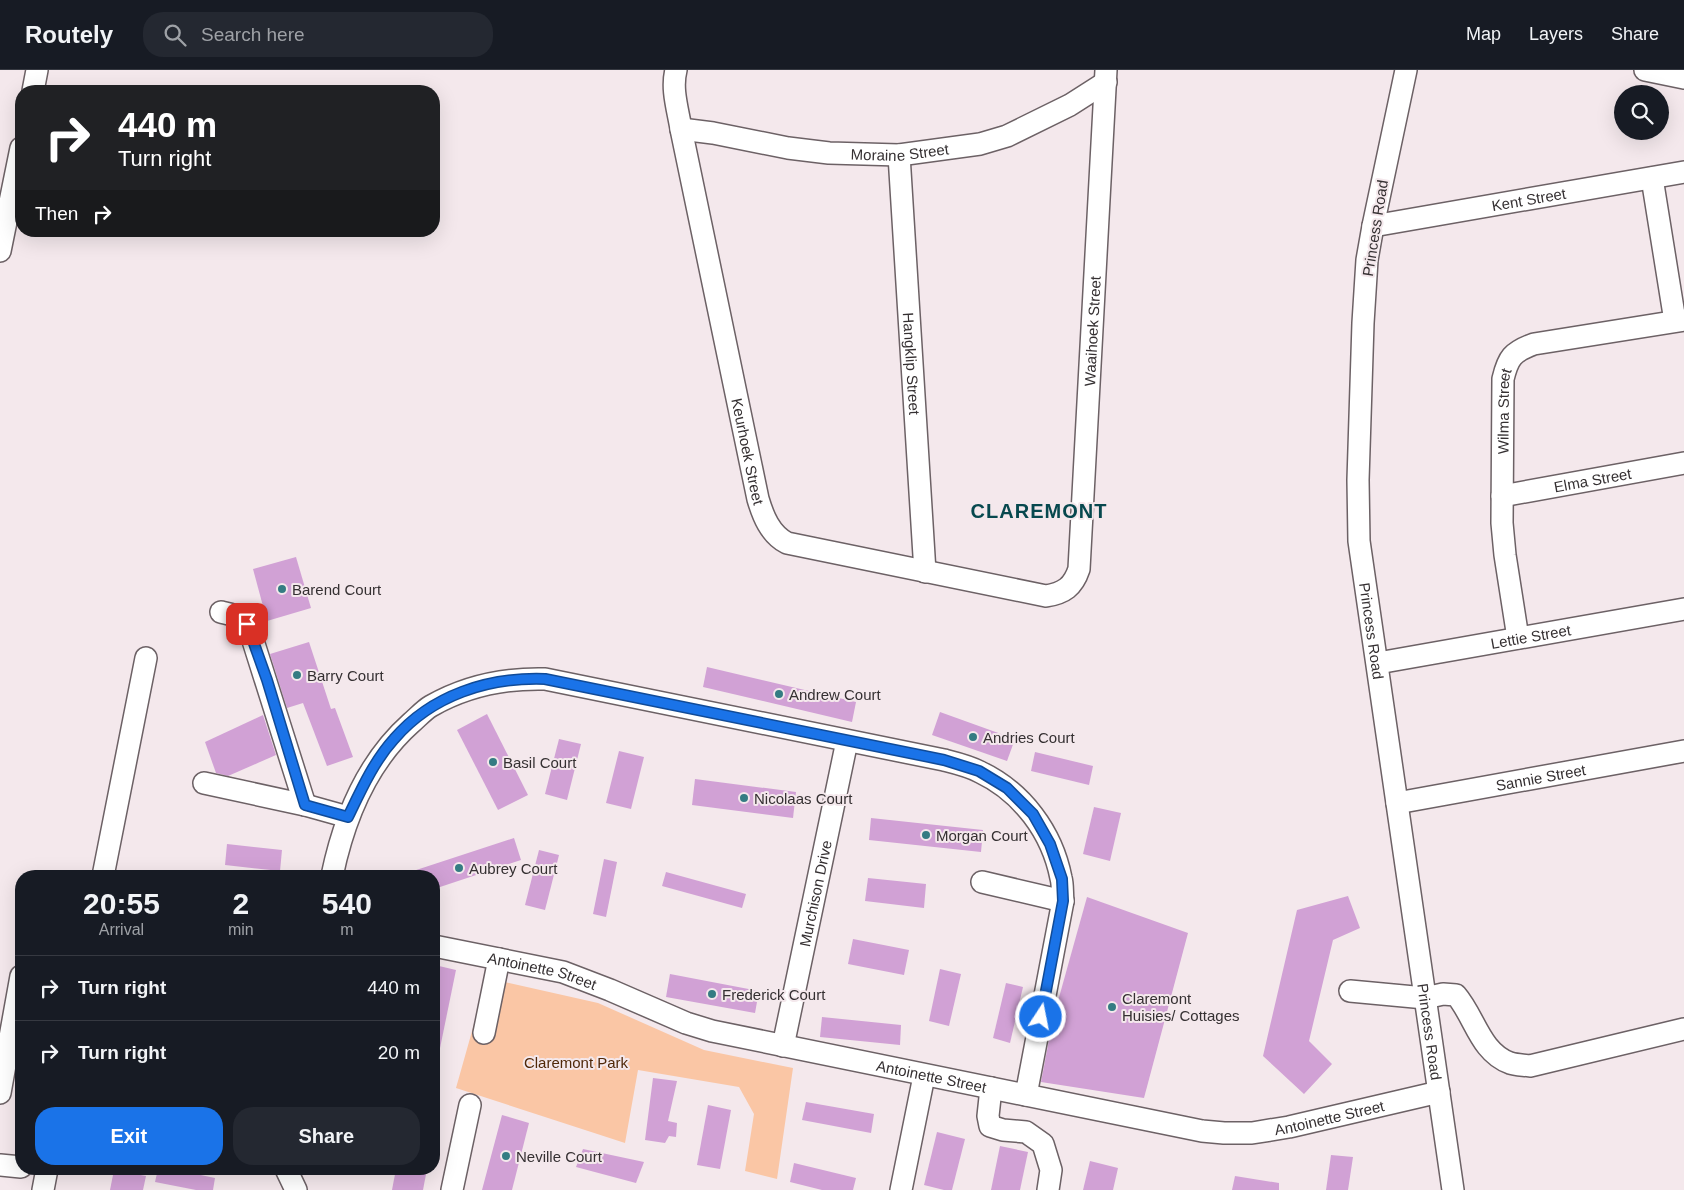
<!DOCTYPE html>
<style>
:root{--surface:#171b24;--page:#242831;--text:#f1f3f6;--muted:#9ea1a6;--line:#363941;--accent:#1a73e8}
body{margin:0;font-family:Arial,sans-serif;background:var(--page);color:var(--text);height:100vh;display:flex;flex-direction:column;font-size:19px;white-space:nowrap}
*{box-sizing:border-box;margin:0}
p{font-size:16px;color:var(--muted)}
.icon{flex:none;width:28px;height:28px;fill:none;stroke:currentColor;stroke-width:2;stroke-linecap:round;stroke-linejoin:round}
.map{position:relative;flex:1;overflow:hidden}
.details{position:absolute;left:15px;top:800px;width:425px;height:305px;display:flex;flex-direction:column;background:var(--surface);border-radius:20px;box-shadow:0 5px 20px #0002}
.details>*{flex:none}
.top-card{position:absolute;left:15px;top:15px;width:425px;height:152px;border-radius:20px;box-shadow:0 5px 20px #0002;background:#202124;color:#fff;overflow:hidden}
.tools{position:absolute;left:1614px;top:15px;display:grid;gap:10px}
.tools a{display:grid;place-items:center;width:55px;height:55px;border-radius:50%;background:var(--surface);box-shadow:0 5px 20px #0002;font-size:25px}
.pin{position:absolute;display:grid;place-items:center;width:42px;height:42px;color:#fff;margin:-21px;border-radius:10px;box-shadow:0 2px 8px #0006}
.me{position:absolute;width:55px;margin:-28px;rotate:11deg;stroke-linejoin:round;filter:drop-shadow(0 0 4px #0008)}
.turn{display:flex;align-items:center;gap:18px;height:105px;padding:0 20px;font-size:22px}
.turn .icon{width:65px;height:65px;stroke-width:2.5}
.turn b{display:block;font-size:35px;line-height:42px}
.then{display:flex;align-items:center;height:48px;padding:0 20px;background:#0003;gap:10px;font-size:19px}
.eta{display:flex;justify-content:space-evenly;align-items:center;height:85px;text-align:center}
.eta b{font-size:30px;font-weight:700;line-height:35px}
.primary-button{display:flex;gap:10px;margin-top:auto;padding:10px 20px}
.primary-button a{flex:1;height:58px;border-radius:20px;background:var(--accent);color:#fff;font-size:20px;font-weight:700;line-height:58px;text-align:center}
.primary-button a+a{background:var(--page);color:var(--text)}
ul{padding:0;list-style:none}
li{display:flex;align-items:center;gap:15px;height:65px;padding:0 20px;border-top:1px solid var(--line)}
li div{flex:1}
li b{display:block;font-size:19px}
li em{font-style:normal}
header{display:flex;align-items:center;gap:30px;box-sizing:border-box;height:70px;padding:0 25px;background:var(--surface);border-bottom:1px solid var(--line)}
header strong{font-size:24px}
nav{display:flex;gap:28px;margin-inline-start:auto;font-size:18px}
.search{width:350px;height:45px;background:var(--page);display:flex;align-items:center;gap:12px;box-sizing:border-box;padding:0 18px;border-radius:20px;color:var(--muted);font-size:19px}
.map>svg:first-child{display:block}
</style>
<header>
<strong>Routely</strong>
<div class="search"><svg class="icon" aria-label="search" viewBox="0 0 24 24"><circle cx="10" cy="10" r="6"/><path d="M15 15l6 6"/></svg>Search here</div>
<nav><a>Map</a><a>Layers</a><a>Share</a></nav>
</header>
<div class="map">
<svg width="1684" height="1120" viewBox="0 0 1684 1120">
<rect width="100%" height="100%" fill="#f4e8ec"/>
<path fill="#fac6a5" d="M487,908L598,933L704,980L793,998L777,1109L745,1101L754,1044L739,1017L638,1000L625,1073L456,1018Z"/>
<g fill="#d1a1d5">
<path d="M296,487L311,538L267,551L253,499Z"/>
<path d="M309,572L331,639L335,638L353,687L327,696L303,633L287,638L270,584Z"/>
<path d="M707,597L856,632L852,652L703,617Z"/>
<path d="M940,642L1015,669L1007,691L932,665Z"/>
<path d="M487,644L528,725L498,740L457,660Z"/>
<path d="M263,645L276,685L228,706L216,703L205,672Z"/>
<path d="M559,669L581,674L567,730L545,724Z"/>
<path d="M619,681L644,687L631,739L606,733Z"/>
<path d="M1035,682L1093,696L1089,715L1031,701Z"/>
<path d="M695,709L796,722L793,748L692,735Z"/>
<path d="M1094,737L1121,743L1110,791L1083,784Z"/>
<path d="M871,748L983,760L981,782L869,770Z"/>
<path d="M514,768L521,790L434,819V806H404V804Z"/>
<path d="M227,774L282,780L280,801L225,795Z"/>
<path d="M539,780L559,785L545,840L525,835Z"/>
<path d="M604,789L617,792L606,847L593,844Z"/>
<path d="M666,802L746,824L742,838L662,816Z"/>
<path d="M868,808L926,814L924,838L865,831Z"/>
<path d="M1348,826L1360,858L1333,870L1309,971L1332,994L1304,1024L1263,986L1297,840Z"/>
<path d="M1087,827L1188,863L1144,1028L1041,1012L1053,949Z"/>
<path d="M853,869L909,880L904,905L848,894Z"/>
<path d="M439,896L456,900L439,983H434V920Z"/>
<path d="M940,899L961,904L949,956L929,951Z"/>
<path d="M670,904L759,921L755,943L666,927Z"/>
<path d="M1006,913L1023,917L1010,973L993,968Z"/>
<path d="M822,947L901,955L900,975L820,967Z"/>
<path d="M653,1008L677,1011L668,1051L677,1053L676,1067L669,1066L665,1073L645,1070Z"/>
<path d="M806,1032L874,1044L871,1063L802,1050Z"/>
<path d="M708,1035L731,1040L720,1099L697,1095Z"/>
<path d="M502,1045L529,1053L512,1120H482Z"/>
<path d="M937,1062L965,1069L952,1120H944L924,1115Z"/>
<path d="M1000,1076L1028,1082L1020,1120H991Z"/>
<path d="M583,1079L644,1092L636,1113L576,1097Z"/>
<path d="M1331,1085L1353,1087L1348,1120H1326Z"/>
<path d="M1090,1091L1118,1098L1113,1120H1083Z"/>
<path d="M794,1093L856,1108L853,1120H822L790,1112Z"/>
<path d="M158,1099H172L215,1108L213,1120H196L155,1112Z"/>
<path d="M396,1099H427L423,1120H392Z"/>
<path d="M114,1100L146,1106L143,1120H110Z"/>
<path d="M1235,1106L1279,1113V1120H1232Z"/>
</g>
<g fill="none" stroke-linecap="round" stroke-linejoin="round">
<g stroke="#6c6165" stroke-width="24">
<g id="minor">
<path id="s1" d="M676,0C671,19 678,40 681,59L758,429C763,446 770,464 787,473L1046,526C1064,523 1073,517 1079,499L1106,0"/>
<path id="s2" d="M1406,0L1373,156L1367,190L1363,253L1358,410L1359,471L1453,1120"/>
<path d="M1645,0L1684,8"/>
<path d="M33,21L37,0"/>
<path id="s3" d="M681,59L713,63L788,78L829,83L899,85L980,74L1007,66L1070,35L1106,12"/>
<path id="s4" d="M899,85L925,502"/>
<path d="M1652,108L1675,251"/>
<path id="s5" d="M1373,156L1684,102"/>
<path d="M0,181L21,78"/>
<path id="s6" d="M1502,426L1684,393"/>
<path d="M221,542C233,545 243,546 249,558L305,735"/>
<path id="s7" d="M1518,568L1505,485L1502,453L1503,309C1508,288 1512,282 1534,274L1684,250"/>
<path id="s8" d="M1378,593L1684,539"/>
<path d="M204,713L305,735L348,747"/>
<path id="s9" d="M1397,733L1684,681"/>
<path d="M103,806L146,588"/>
<path d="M332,806C344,748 366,693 411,653C417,648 424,640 431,636C466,616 505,608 545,609L944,690C956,693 969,696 980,702C1022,722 1052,762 1061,808C1063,815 1062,823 1063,831L1026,1025"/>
<path d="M982,812L1063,831"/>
<path id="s10" d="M434,876L563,902L610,920L686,953L712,961L1202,1061L1224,1063H1252L1289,1057L1439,1022"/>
<path d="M1350,921L1425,928L1443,924L1456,925C1475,947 1480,982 1510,993C1516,995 1524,995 1530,996L1684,959"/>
<path d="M484,963L499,889"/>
<path id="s11" d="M783,976L847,671"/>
<path d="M991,1018L988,1046L990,1056L1003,1060L1026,1062L1043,1074L1051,1100L1048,1120"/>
<path d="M0,1023L21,906"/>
<path d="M0,1095L21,1097"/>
<path d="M286,1099L296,1120"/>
<path d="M43,1120L47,1099"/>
<path d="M452,1120L470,1035"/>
<path d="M901,1120L924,1006"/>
</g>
</g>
<use href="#minor" stroke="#fff" stroke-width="21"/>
</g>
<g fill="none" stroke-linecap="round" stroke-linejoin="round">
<g stroke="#114b97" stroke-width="12">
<path id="route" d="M247,554L267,610L305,735L348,747C361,720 374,691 394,669C432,625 488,607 545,609L944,690L979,701L1007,718L1033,744L1050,774L1062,809L1063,831L1041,947"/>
</g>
<use href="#route" stroke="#1a73e8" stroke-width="9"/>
</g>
<g fill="#347c83" stroke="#f4e8ec" stroke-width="2">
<circle cx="282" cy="519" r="5"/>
<circle cx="297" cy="605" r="5"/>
<circle cx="779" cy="624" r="5"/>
<circle cx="973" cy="667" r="5"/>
<circle cx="493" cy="692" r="5"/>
<circle cx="744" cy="728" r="5"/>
<circle cx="926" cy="765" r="5"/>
<circle cx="459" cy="798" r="5"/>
<circle cx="712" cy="924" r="5"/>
<circle cx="1112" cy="937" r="5"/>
<circle cx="506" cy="1086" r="5"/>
</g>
<g text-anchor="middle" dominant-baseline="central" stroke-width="4" stroke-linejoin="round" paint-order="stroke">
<g font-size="15" fill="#353032" stroke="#f4e8ec">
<text stroke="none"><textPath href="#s3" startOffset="221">Moraine Street</textPath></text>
<text stroke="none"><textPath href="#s5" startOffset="158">Kent Street</textPath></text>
<text transform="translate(1375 158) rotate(-81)">Princess Road</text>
<text stroke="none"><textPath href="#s1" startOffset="1040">Waaihoek Street</textPath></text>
<text stroke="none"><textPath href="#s4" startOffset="209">Hangklip Street</textPath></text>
<text stroke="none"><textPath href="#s7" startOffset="228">Wilma Street</textPath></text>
<text stroke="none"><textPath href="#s1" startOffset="389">Keurhoek Street</textPath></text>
<text stroke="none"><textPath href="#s6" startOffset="92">Elma Street</textPath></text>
<text stroke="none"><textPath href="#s2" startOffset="566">Princess Road</textPath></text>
<text stroke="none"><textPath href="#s8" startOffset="155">Lettie Street</textPath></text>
<text stroke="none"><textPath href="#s9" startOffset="146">Sannie Street</textPath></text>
<text stroke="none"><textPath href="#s11" startOffset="156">Murchison Drive</textPath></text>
<text stroke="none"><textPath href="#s10" startOffset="111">Antoinette Street</textPath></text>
<text stroke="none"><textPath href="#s2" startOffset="971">Princess Road</textPath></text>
<text stroke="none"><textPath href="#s10" startOffset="516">Antoinette Street</textPath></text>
<text stroke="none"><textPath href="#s10" startOffset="921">Antoinette Street</textPath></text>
</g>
<g font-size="15" fill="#353032" stroke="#f4e8ec" text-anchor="start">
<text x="292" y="519">Barend Court</text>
<text x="307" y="605">Barry Court</text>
<text x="789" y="624">Andrew Court</text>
<text x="983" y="667">Andries Court</text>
<text x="503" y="692">Basil Court</text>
<text x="754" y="728">Nicolaas Court</text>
<text x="936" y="765">Morgan Court</text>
<text x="469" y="798">Aubrey Court</text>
<text x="722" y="924">Frederick Court</text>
<text x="1122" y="928">Claremont<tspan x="1122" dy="17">Huisies/ Cottages</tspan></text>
<text x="516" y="1086">Neville Court</text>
</g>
<g font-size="15" fill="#502809" stroke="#f4e8ec">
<text x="576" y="992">Claremont Park</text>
</g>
<g font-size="20" font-weight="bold" letter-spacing="1" fill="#07484e" stroke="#f4e8ec">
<text x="1039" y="441">CLAREMONT</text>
</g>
</g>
</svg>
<div class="tools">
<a><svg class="icon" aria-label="search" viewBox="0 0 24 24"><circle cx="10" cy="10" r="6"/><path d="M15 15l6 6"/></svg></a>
</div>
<div class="pin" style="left:247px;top:554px;background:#d93025"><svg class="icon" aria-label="arrive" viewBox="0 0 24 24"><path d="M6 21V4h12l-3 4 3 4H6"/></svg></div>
<svg class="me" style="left:1041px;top:947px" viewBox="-20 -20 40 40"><circle r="17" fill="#1a73e8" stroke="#fff" stroke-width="3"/><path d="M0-11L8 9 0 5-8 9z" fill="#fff"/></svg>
<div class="top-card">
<div class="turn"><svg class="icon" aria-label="right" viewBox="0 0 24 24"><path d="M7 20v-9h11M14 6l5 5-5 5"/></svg><div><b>440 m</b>Turn right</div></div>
<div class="then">Then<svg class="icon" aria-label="right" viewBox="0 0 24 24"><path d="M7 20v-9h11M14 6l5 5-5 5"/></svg></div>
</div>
<section class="details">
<div class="eta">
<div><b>20:55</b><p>Arrival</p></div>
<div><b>2</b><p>min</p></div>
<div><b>540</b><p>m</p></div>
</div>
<ul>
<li><svg class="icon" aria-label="right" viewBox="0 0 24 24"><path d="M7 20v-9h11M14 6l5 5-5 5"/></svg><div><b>Turn right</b></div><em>440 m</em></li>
<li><svg class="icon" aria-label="right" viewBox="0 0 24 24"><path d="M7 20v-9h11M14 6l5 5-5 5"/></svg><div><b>Turn right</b></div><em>20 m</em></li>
</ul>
<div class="primary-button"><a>Exit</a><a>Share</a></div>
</section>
</div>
